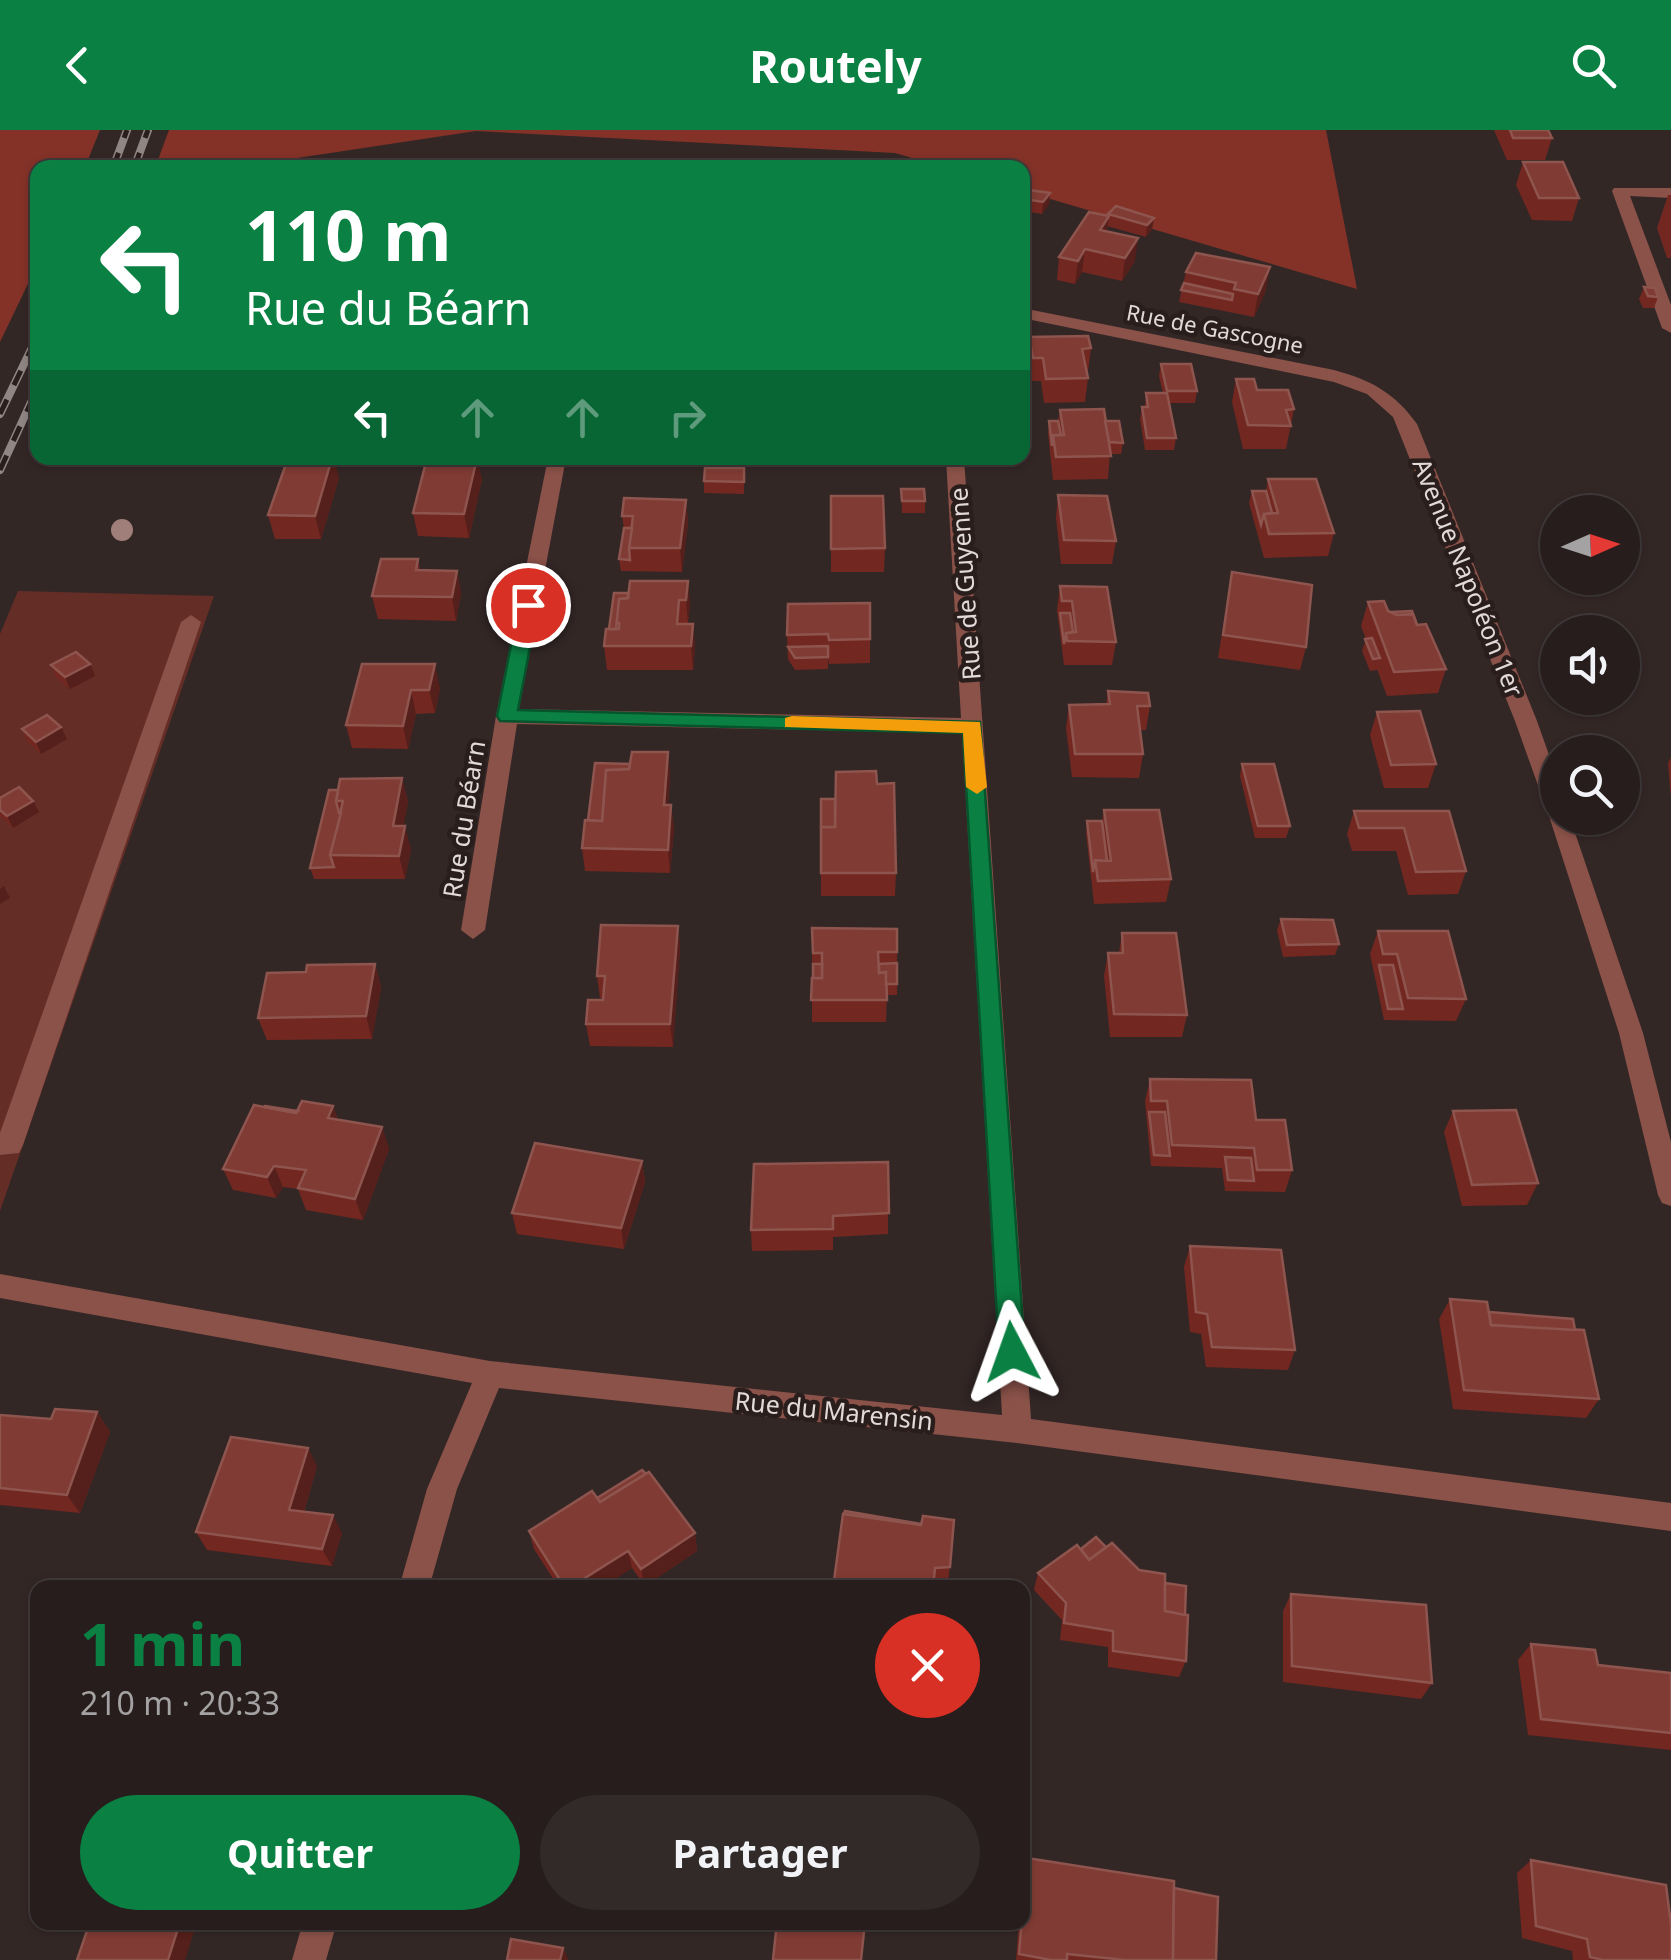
<!DOCTYPE html>
<html lang="fr">
<meta charset="utf-8">
<style>
:root{--surface:#261d1c;--page:#322a29;--text:#f1f3f6;--muted:#a4a2a3;--line:#423b3b;--accent:#0b8043}
body{margin:0;font-family:"Noto Sans",sans-serif;background:var(--page);color:var(--text);height:100vh;display:flex;flex-direction:column;font-size:38px;white-space:nowrap}
*{box-sizing:border-box;margin:0}
p{font-size:32px;color:var(--muted)}
.icon{flex:none;width:55px;height:55px;fill:none;stroke:currentColor;stroke-width:2;stroke-linecap:round;stroke-linejoin:round}
.map{position:relative;flex:1;overflow:hidden}
.details{position:absolute;left:30px;top:1450px;width:1000px;height:350px;display:flex;flex-direction:column;background:var(--surface);border-radius:20px;box-shadow:0 2px 8px #0004,0 0 0 2px var(--line)}
.details>*{flex:none}
.guide{position:absolute;left:30px;top:30px;width:1000px;height:305px;border-radius:20px;box-shadow:0 2px 8px #0004,0 0 0 2px var(--line);background:#0b8043;color:#fff;overflow:hidden}
.needle{width:65px;rotate:87deg}
.controls{position:absolute;left:1540px;top:365px;display:grid;gap:20px}
.controls a{display:grid;place-items:center;width:100px;height:100px;border-radius:50%;background:var(--surface);box-shadow:0 2px 8px #0004,0 0 0 2px var(--line);font-size:50px}
.pin{position:absolute;display:grid;place-items:center;width:85px;height:85px;color:#fff;margin:-42px;border:5px solid #fff;border-radius:50%;box-shadow:0 2px 10px #0007}
.me{position:absolute;width:110px;margin:-55px;rotate:356deg;stroke-linejoin:round;filter:drop-shadow(0 0 8px #0008)}
.turn{display:flex;align-items:center;gap:35px;height:210px;padding:0 50px;font-size:45px}
.turn .icon{width:130px;height:130px;stroke-width:2.5}
.turn b{display:block;font-size:70px;line-height:85px}
.lanes{display:flex;align-items:center;height:95px;padding:0 50px;background:#0003;justify-content:center;gap:50px;direction:ltr}
.lanes .off{opacity:.35}
.round{display:grid;place-items:center;flex:none;width:105px;height:105px;border-radius:52px;background:var(--page)}
.head{display:flex;align-items:center;justify-content:space-between;height:170px;padding:0 50px}
h1{font-size:60px;font-weight:700;line-height:75px;color:var(--accent)}
.primary-button{display:flex;gap:20px;margin-top:auto;padding:20px 50px}
.primary-button a{flex:1;height:115px;border-radius:60px;background:var(--accent);color:#fff;font-size:40px;font-weight:700;line-height:115px;text-align:center}
.primary-button a+a{background:var(--page);color:var(--text)}
header{display:flex;justify-content:space-between;align-items:center;height:130px;padding:0 50px;background:var(--accent);color:#fff;font-size:45px;font-weight:700}
.map>svg:first-child{display:block}
</style>
<header><svg class="icon" aria-label="back" viewBox="0 0 24 24"><path d="M15 5l-7 7 7 7"/></svg>Routely<svg class="icon" aria-label="search" viewBox="0 0 24 24"><circle cx="10" cy="10" r="6"/><path d="M15 15l6 6"/></svg></header>
<div class="map">
<svg width="1671" height="1830" viewBox="0 0 1671 1830">
<rect width="100%" height="100%" fill="#332726"/>
<path fill="#642d26" d="M18,461L214,466L0,1081V504Z"/>
<g fill="#843228">
<path d="M0,0H100L85,37L38,38L37,135L0,212Z"/>
<path d="M169,0H1326L1357,159L1023,61L1022,38L943,37L895,23L476,1L237,37L155,38Z"/>
</g>
<g fill="none" stroke-linecap="round" stroke-linejoin="round">
<g fill="#8b5249" fill-rule="evenodd">
<path d="M1614,58H1671V68L1630,66L1671,175V203L1662,198L1612,61Z"/>
<path d="M191,485L201,492L23,1015L19,1023L0,1025V1003L181,492Z"/>
</g>
<g fill="#8b5249" fill-rule="evenodd">
<path d="M1022,178L1334,240C1371,250 1395,263 1417,294L1537,591L1558,650V688H1570L1643,903L1671,1012V1076L1662,1073L1658,1065L1619,903L1549,686L1515,591L1393,287L1367,264L1334,252L1022,188Z"/>
<path d="M548,328H566L519,579L961,588L946,328H964L1031,1289L1671,1373V1401L1017,1313L499,1258L457,1359L429,1458H399L427,1359L472,1253L0,1168V1144L490,1231L1002,1285L962,603L517,594L485,800L473,809L461,800L496,586Z"/>
<path d="M303,1792H337L326,1830H292Z"/>
</g>
<g stroke="#908785" stroke-width="8">
<g id="rail">
<path d="M113,38L127,0"/>
<path d="M134,38L148,0"/>
<path d="M0,284L38,205"/>
<path d="M0,340L38,257"/>
</g>
</g>
<use href="#rail" stroke="#291e1c" stroke-width="5" stroke-dasharray="16" stroke-linecap="butt"/>
</g>
<circle fill="#a07f7a" cx="122" cy="400" r="11"/>
<g fill="#732721">
<path d="M1494,0H1548L1552,8L1545,30H1507Z"/>
<path d="M1523,32L1579,68L1572,91L1532,90L1516,55Z"/>
<path d="M1022,59L1050,63L1049,74L1042,84L1030,82L1027,87L1022,86Z"/>
<path d="M1668,65H1671V128H1667L1657,98Z"/>
<path d="M1108,84L1154,88L1152,99L1146,107L1107,96V101L1135,131L1122,151L1082,142L1075,154L1057,150L1059,127Z"/>
<path d="M1186,142L1266,160L1254,187L1179,172Z"/>
<path d="M1644,157L1658,167L1654,178H1643L1639,169Z"/>
<path d="M1029,207L1091,218L1088,241H1087L1088,248L1085,272L1044,273L1041,251H1031L1027,230Z"/>
<path d="M1161,234L1197,261L1195,273H1169L1176,308L1174,320H1145L1140,289L1142,277H1145L1146,263H1163L1159,246Z"/>
<path d="M1236,249L1294,279L1286,319H1243L1232,272Z"/>
<path d="M1060,280L1105,291L1123,313L1121,324H1110L1108,349L1053,350L1048,303L1049,291H1058Z"/>
<path d="M344,328H385L383,335L345,334Z"/>
<path d="M627,328H671L670,336L628,335Z"/>
<rect x="842" y="328" width="38" height="6"/>
<path d="M744,338V364L704,363V351Z"/>
<path d="M339,348L321,409H275L268,385Z"/>
<path d="M482,349L469,408L418,406L413,383Z"/>
<path d="M1268,349L1334,403L1328,426L1264,428L1249,373L1252,361H1266Z"/>
<path d="M901,359L925,371V383H902Z"/>
<path d="M1058,365L1116,411L1112,434H1061L1056,388Z"/>
<path d="M831,366L885,418L884,442H831Z"/>
<path d="M686,370L688,393L682,442L621,441L619,429L624,398L622,386Z"/>
<path d="M418,429L420,440L457,441L461,464L456,491L378,489L372,466Z"/>
<path d="M1232,442L1306,517L1300,540L1218,528Z"/>
<path d="M688,451L690,475L688,493L681,494H693L695,518L693,540H607L604,516L609,499L628,463Z"/>
<path d="M1060,456L1116,512L1112,535H1064L1057,480Z"/>
<path d="M1368,472L1417,495L1446,539L1438,563L1387,566L1377,539V540L1370,541L1362,521L1366,509L1361,496Z"/>
<path d="M870,473V533L829,534L828,528V539L795,540L788,529L787,505Z"/>
<path d="M362,534L440,558L435,583L416,584L408,619L352,618L346,595Z"/>
<path d="M51,535L95,546L70,559L56,547Z"/>
<path d="M1108,561L1150,576L1146,600H1140L1143,624L1139,648L1072,647L1066,598L1069,575L1106,574Z"/>
<path d="M1377,582L1436,634L1428,658H1384L1370,605Z"/>
<path d="M22,599L67,609L41,624L27,611Z"/>
<path d="M668,622L670,645L668,675H671L674,699L670,743L585,741L582,718L588,690L630,634Z"/>
<path d="M1671,627V669L1668,633Z"/>
<path d="M1242,634L1290,696L1286,708H1255L1240,646Z"/>
<path d="M402,648L408,672L403,696L411,719L405,749H314L310,738L338,660Z"/>
<path d="M877,653L896,743L895,766H821V669H835Z"/>
<path d="M0,668L33,671L39,682L13,698L0,686Z"/>
<path d="M1104,680L1171,749L1166,772L1094,774L1086,703L1087,691H1102Z"/>
<path d="M1354,681H1449L1466,741L1458,764L1408,765L1396,721H1352L1347,704Z"/>
<path d="M1281,789L1339,814L1335,825L1283,827L1277,800Z"/>
<path d="M678,796L680,818L673,917L590,916L586,894L603,868H600L597,846Z"/>
<path d="M812,798L897,799V865H887L886,892H812Z"/>
<path d="M1378,801L1466,869L1456,891L1384,890L1370,824Z"/>
<path d="M1122,803L1187,885L1182,907H1110L1104,846L1108,823H1119Z"/>
<path d="M375,834L381,857L372,909L267,910L258,888Z"/>
<path d="M1150,949L1256,990L1292,1040L1285,1062L1225,1061L1222,1038L1151,1036L1145,971Z"/>
<path d="M333,976L338,990L382,997L389,1019L363,1090L306,1080L298,1059L283,1057L276,1068L233,1060L223,1039L298,981Z"/>
<path d="M1453,981L1538,1053L1527,1075L1462,1076L1444,1002Z"/>
<path d="M642,1031L645,1052L624,1119L517,1104L512,1083Z"/>
<path d="M888,1032V1104L833,1107V1120L752,1121L751,1100Z"/>
<path d="M1190,1116L1295,1220L1288,1240L1206,1237L1201,1204L1190,1202L1184,1137Z"/>
<path d="M1450,1169L1489,1182L1575,1200L1599,1269L1586,1288L1453,1279L1439,1189Z"/>
<path d="M97,1282L110,1302L80,1383L0,1375V1285L51,1289Z"/>
<path d="M317,1336L304,1382L342,1403L332,1436L207,1420L196,1402Z"/>
<path d="M597,1368L695,1403L697,1421L645,1456L632,1438L601,1458H559L534,1419L529,1401Z"/>
<path d="M954,1390L948,1454L933,1455L921,1394Z"/>
<path d="M1106,1417L1139,1440L1165,1453L1185,1485L1186,1531L1179,1547L1108,1537V1517L1060,1510L1062,1490L1034,1460L1038,1443L1081,1419Z"/>
<path d="M1291,1464L1432,1553L1421,1569L1283,1552V1481Z"/>
<path d="M1531,1514L1598,1535L1671,1543V1620L1528,1605L1518,1530Z"/>
<path d="M1027,1728L1174,1758L1216,1830H1016L1019,1792H1022V1744Z"/>
<path d="M1531,1730L1671,1830H1573L1572,1821L1522,1808L1517,1743Z"/>
</g>
<g fill="#551f1b">
<path d="M1050,63L1049,74L1042,84L1043,72Z"/>
<path d="M1109,86L1106,109L1097,123L1100,100Z"/>
<path d="M1154,88L1152,99L1146,107L1147,95Z"/>
<path d="M1138,108L1135,131L1122,151L1125,128Z"/>
<path d="M1085,119L1082,142L1075,154L1078,131Z"/>
<path d="M1270,137L1266,160L1254,187L1258,164Z"/>
<path d="M332,328H334L339,348L321,409L315,386Z"/>
<path d="M477,328L482,349L469,408L464,384Z"/>
<path d="M686,370L688,393L682,442L680,418Z"/>
<path d="M457,441L461,464L456,491L452,467Z"/>
<path d="M688,451L690,475L688,493L686,470Z"/>
<path d="M693,494L695,518L693,540L691,516Z"/>
<path d="M90,534L95,546L70,559L65,547Z"/>
<path d="M435,534L440,558L435,583L429,560Z"/>
<path d="M411,560L416,584L408,619L403,596Z"/>
<path d="M61,597L67,609L41,624L36,612Z"/>
<path d="M668,622L670,645L666,699L664,675Z"/>
<path d="M402,648L408,672L399,719L393,696Z"/>
<path d="M33,671L39,682L13,698L7,686Z"/>
<path d="M671,675L674,699L670,743L668,720Z"/>
<path d="M405,696L411,719L405,749L399,726Z"/>
<path d="M4,756L10,768L0,774V759Z"/>
<path d="M678,796L680,818L673,917L670,894Z"/>
<path d="M375,834L381,857L372,909L366,886Z"/>
<path d="M333,976L340,998L328,988Z"/>
<path d="M382,997L389,1019L363,1090L355,1069Z"/>
<path d="M642,1031L645,1052L624,1119L621,1098Z"/>
<path d="M274,1036L283,1057L276,1068L267,1047Z"/>
<path d="M97,1282L110,1302L80,1383L67,1365Z"/>
<path d="M308,1318L317,1336L299,1398L289,1380Z"/>
<path d="M333,1385L342,1403L332,1436L322,1419Z"/>
<path d="M695,1403L697,1421L645,1456L641,1439Z"/>
<path d="M628,1421L632,1438L601,1458H569Z"/>
<path d="M180,1792H194L196,1795L185,1830H168Z"/>
<path d="M563,1818L568,1829V1830H560Z"/>
</g>
<g fill="#7f3b34" stroke="#8e544e" stroke-width="2.5">
<path d="M1510,0H1548L1552,8H1513Z"/>
<path d="M661,31L699,38H656Z"/>
<path d="M711,31L742,37L704,38Z"/>
<path d="M1523,32H1563L1579,68H1539Z"/>
<path d="M436,34V38H387L388,36Z"/>
<path d="M1022,59L1050,63L1043,72L1031,70L1028,75L1022,74Z"/>
<path d="M1116,76L1154,88L1147,95L1108,84Z"/>
<path d="M1089,82L1109,86L1100,100L1138,108L1125,128L1085,119L1078,131L1059,127Z"/>
<path d="M1196,123L1270,137L1258,164L1234,159L1236,153L1186,142Z"/>
<path d="M1184,153L1233,164L1232,170L1181,160Z"/>
<path d="M1644,157L1655,158L1658,167L1648,166Z"/>
<path d="M1088,206L1091,218L1082,219L1088,248L1046,249L1043,228H1033L1029,207Z"/>
<path d="M1161,234H1191L1197,261H1167Z"/>
<path d="M1236,249H1254L1257,260H1288L1294,279L1286,280L1291,296L1248,295Z"/>
<path d="M1146,263H1167L1176,308H1147L1142,277H1148Z"/>
<path d="M1104,279L1111,326L1056,327L1053,305H1064L1060,280Z"/>
<path d="M1049,291H1058L1061,305H1053L1052,316Z"/>
<path d="M1105,291H1119L1123,313L1109,312Z"/>
<path d="M288,328H332L315,386L268,385Z"/>
<path d="M427,328H477L464,384L413,383Z"/>
<path d="M705,338H744V352L704,351Z"/>
<path d="M1268,349H1316L1334,403L1269,404L1264,384L1278,383Z"/>
<path d="M901,359H924L925,371H902Z"/>
<path d="M1252,361H1266L1272,383L1264,384L1261,395Z"/>
<path d="M1058,365L1107,366L1116,411L1064,410Z"/>
<path d="M831,366H883L885,418L831,419Z"/>
<path d="M624,368L686,370L680,418H629L633,386H622Z"/>
<path d="M624,398H632L629,418L630,430L619,429Z"/>
<path d="M381,429H418L416,440L457,441L452,467L372,466Z"/>
<path d="M1232,442L1312,455L1306,517L1223,505Z"/>
<path d="M630,451H688L686,470H679L677,494H693L691,516H604L606,499H619V493H615L619,469L628,468Z"/>
<path d="M1060,456L1107,457L1116,512L1067,511L1066,503L1076,502L1072,471H1062Z"/>
<path d="M614,463H628V468L619,469L616,499H609Z"/>
<path d="M1384,471L1388,481L1397,485L1413,484L1417,495L1426,494L1446,539L1394,542L1368,472Z"/>
<path d="M870,473V509L829,510L828,504L787,505L788,474Z"/>
<path d="M1412,481L1417,495L1413,484L1397,485L1391,482Z"/>
<path d="M1060,483H1070L1073,502L1066,503L1064,514Z"/>
<path d="M1372,508L1380,528L1373,529L1365,509Z"/>
<path d="M828,516V527L795,528L788,517Z"/>
<path d="M76,522L90,534L65,547L51,535Z"/>
<path d="M362,534H435L429,560H411L403,596L346,595Z"/>
<path d="M1108,561L1148,563L1150,576H1137L1143,624H1075L1069,575L1110,574Z"/>
<path d="M1420,581L1436,634L1391,635L1377,582Z"/>
<path d="M47,585L61,597L36,612L22,599Z"/>
<path d="M632,622H668L664,675H671L668,720L582,718L585,690L602,691L606,640L629,639Z"/>
<path d="M595,633L630,634L629,639L606,640L602,691L588,690Z"/>
<path d="M1242,634H1274L1290,696H1258Z"/>
<path d="M876,641L877,654L894,653L896,743H821V697H835L836,642Z"/>
<path d="M402,648L393,696H405L399,726L330,725L343,671H336L340,649Z"/>
<path d="M19,657L33,671L7,686L0,680V668Z"/>
<path d="M329,660H338L336,671L339,683H341L330,725L334,737L310,738Z"/>
<rect x="821" y="669" width="14" height="28"/>
<path d="M1104,680H1159L1171,749L1098,751L1095,730L1111,731Z"/>
<path d="M1354,681H1449L1466,741L1416,742L1404,698H1359Z"/>
<path d="M1087,691H1102L1107,731L1095,730L1093,742Z"/>
<path d="M1281,789L1333,790L1339,814L1287,815Z"/>
<path d="M601,795L678,796L670,894H586L588,870H603L605,846H597Z"/>
<path d="M812,798L897,799V822H878L879,843L886,842L887,870H811L812,848H822V823H813Z"/>
<path d="M1378,801H1448L1466,869L1408,868L1397,824H1383Z"/>
<path d="M1122,803H1176L1187,885L1114,884L1108,823H1123Z"/>
<path d="M897,833V854H886V842L879,843V834Z"/>
<path d="M375,834L366,886L258,888L267,843L306,842L307,835Z"/>
<rect x="813" y="834" width="9" height="14"/>
<path d="M1379,835H1393L1403,879H1388Z"/>
<path d="M1150,949L1251,950L1256,990H1285L1292,1040H1257L1254,1018L1172,1015L1167,971H1151Z"/>
<path d="M302,971L333,976L328,988L382,997L355,1069L298,1058L306,1040L274,1036L267,1047L223,1039L254,975L296,983Z"/>
<path d="M265,976L298,981L296,983L264,977Z"/>
<path d="M1516,980L1538,1053L1472,1055L1453,981Z"/>
<path d="M1149,982H1165L1170,1026L1154,1025Z"/>
<path d="M535,1013L642,1031L621,1098L512,1083Z"/>
<path d="M1225,1027L1251,1028L1254,1051L1228,1050Z"/>
<path d="M888,1032L889,1083L833,1086V1099L751,1100L754,1034Z"/>
<path d="M1190,1116L1281,1120L1295,1220L1212,1217L1207,1184L1196,1182Z"/>
<path d="M1450,1169L1487,1172L1491,1195L1584,1200L1599,1269L1464,1260Z"/>
<path d="M1489,1182L1573,1189L1575,1200L1491,1195Z"/>
<path d="M55,1279L97,1282L67,1365L0,1358V1285L51,1289Z"/>
<path d="M231,1307L308,1318L289,1380L333,1385L322,1419L196,1402Z"/>
<path d="M642,1340L646,1344L600,1372L597,1368Z"/>
<path d="M649,1342L695,1403L641,1439L628,1421L569,1458H565L529,1401L592,1361L600,1372Z"/>
<path d="M845,1381L921,1394L844,1384Z"/>
<path d="M843,1384L921,1395L923,1386L954,1390L950,1437L935,1438L933,1458H833Z"/>
<path d="M1096,1407L1106,1417L1089,1430L1081,1419Z"/>
<path d="M1112,1413L1139,1440L1165,1444V1481L1188,1485L1186,1531L1113,1521V1501L1064,1493L1066,1473L1038,1443L1077,1415L1089,1430Z"/>
<path d="M1165,1453L1186,1456L1185,1485L1165,1481Z"/>
<path d="M1291,1464L1426,1475L1432,1553L1292,1536Z"/>
<path d="M1531,1514L1595,1520L1598,1535L1671,1543V1603L1541,1589Z"/>
<path d="M1027,1728L1174,1751L1173,1830H1125L1067,1824V1830H1051L1019,1824Z"/>
<path d="M1531,1730L1666,1755L1671,1794V1830H1603L1590,1827L1587,1809L1536,1796Z"/>
<path d="M1174,1758L1218,1767L1216,1830H1173Z"/>
<path d="M90,1792H180L168,1830H77Z"/>
<path d="M777,1792H865L861,1830H773Z"/>
<path d="M511,1809L563,1818L560,1830H507Z"/>
</g>
<path fill="#0b8043" stroke="#07532c" stroke-width="2.5" d="M528,469L538,475L518,580L980,592L1025,1222L1021,1230L1012,1233L1003,1230L999,1222L963,603L500,591L497,586L519,475Z"/>
<path fill="#f59e0b" d="M792,586L980,592L987,657L977,664L966,657L963,603L785,597V588Z"/>
<g text-anchor="middle" dominant-baseline="central" stroke-width="9" stroke-linejoin="round" paint-order="stroke">
<g font-size="22" fill="#e1dad8" stroke="#291e1c">
<text transform="translate(1215 198) rotate(11)">Rue de Gascogne</text>
</g>
<g font-size="25" fill="#e1dad8" stroke="#291e1c">
<text transform="translate(1469 447) rotate(68)">Avenue Napoléon 1er</text>
<text transform="translate(964 454) rotate(-94)">Rue de Guyenne</text>
<text transform="translate(463 689) rotate(-81)">Rue du Béarn</text>
<text transform="translate(834 1280) rotate(6)">Rue du Marensin</text>
</g>
</g>
</svg>
<div class="controls">
<a><svg class="needle" viewBox="-14 -14 28 28"><path d="M0-13l5 13h-10z" fill="#e53935"/><path d="M0 13l5-13h-10z" fill="#a4a2a3"/></svg></a>
<a><svg class="icon" aria-label="sound" viewBox="0 0 24 24"><path d="M4 9h4l5-4v14l-5-4H4zM17 9q2 3 0 6"/></svg></a>
<a><svg class="icon" aria-label="search" viewBox="0 0 24 24"><circle cx="10" cy="10" r="6"/><path d="M15 15l6 6"/></svg></a>
</div>
<div class="pin" style="left:528px;top:475px;background:#d93025"><svg class="icon" aria-label="arrive" viewBox="0 0 24 24"><path d="M6 21V4h12l-3 4 3 4H6"/></svg></div>
<svg class="me" style="left:1012px;top:1222px" viewBox="-20 -20 40 40"><path d="M0-17L14 15 0 8-14 15z" fill="#0b8043" stroke="#fff" stroke-width="4"/></svg>
<div class="guide">
<div class="turn"><svg class="icon" aria-label="left" viewBox="0 0 24 24"><path d="M17 20v-9H6M10 6l-5 5 5 5"/></svg><div><b>110 m</b>Rue du Béarn</div></div>
<div class="lanes"><svg class="icon" aria-label="left" viewBox="0 0 24 24"><path d="M17 20v-9H6M10 6l-5 5 5 5"/></svg><svg class="icon off" aria-label="ahead" viewBox="0 0 24 24"><path d="M12 20V5M6 11l6-6 6 6"/></svg><svg class="icon off" aria-label="ahead" viewBox="0 0 24 24"><path d="M12 20V5M6 11l6-6 6 6"/></svg><svg class="icon off" aria-label="right" viewBox="0 0 24 24"><path d="M7 20v-9h11M14 6l5 5-5 5"/></svg></div>
</div>
<section class="details">
<div class="head"><div><h1>1 min</h1><p>210 m · 20:33</p></div><a class="round" style="background:#d93025;color:#fff"><svg class="icon" aria-label="close" viewBox="0 0 24 24"><path d="M6 6l12 12M18 6L6 18"/></svg></a></div>
<div class="primary-button"><a>Quitter</a><a>Partager</a></div>
</section>
</div>
